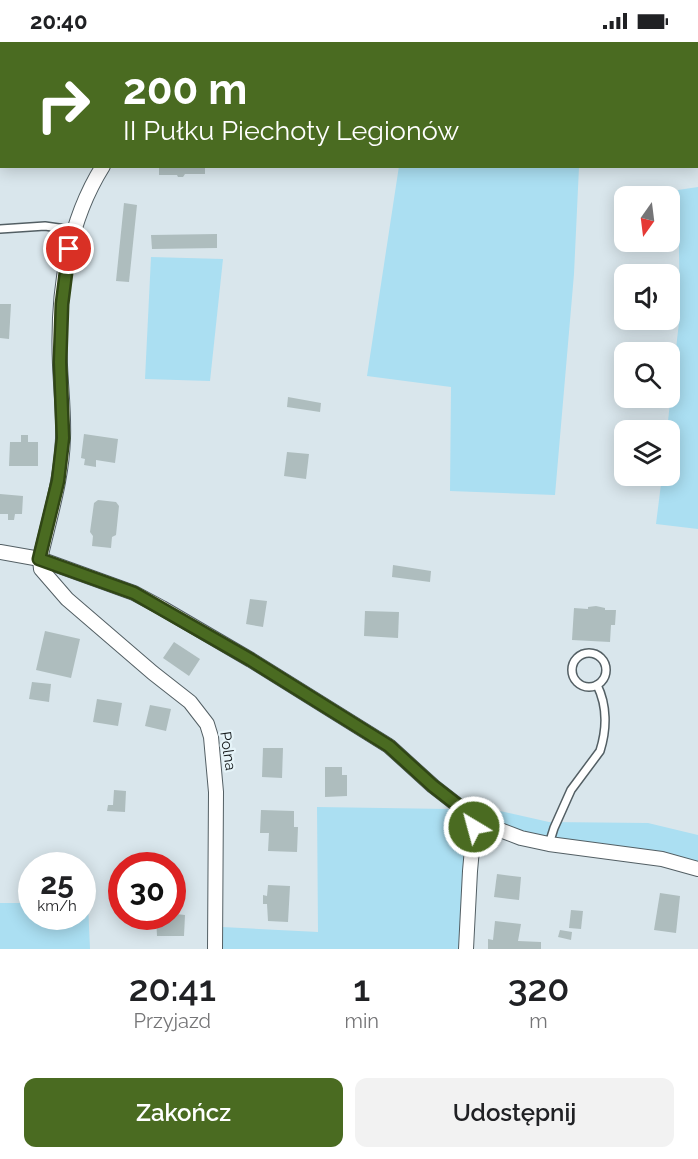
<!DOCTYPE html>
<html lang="pl">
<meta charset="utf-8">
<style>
:root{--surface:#fff;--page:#f2f2f2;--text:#202124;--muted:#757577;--accent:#4a6b21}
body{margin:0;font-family:Raleway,sans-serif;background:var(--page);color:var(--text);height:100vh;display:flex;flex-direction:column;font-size:22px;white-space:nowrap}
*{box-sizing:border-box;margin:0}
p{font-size:20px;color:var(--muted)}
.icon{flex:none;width:33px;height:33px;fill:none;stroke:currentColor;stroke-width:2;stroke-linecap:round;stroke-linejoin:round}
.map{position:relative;height:907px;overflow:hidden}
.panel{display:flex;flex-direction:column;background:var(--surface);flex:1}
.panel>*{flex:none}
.hud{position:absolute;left:0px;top:0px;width:699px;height:126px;box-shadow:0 3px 15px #0003;background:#4a6b21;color:#fff;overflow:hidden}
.needle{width:39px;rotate:194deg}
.fabs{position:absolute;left:614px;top:144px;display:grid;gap:12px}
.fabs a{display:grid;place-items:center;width:66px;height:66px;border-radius:12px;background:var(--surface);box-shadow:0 3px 15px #0003;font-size:30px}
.speed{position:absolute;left:18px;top:810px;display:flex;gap:12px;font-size:30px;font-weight:700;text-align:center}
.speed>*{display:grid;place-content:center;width:78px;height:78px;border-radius:50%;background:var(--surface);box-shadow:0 3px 15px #0003;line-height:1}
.speed small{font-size:15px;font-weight:400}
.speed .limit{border:9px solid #d22;background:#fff;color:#111}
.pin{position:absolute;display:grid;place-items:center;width:51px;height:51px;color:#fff;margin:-26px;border:3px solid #fff;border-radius:50%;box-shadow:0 2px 6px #0007}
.me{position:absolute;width:66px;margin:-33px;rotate:323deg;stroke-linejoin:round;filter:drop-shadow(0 0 4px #0008)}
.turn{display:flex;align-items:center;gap:21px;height:126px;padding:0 24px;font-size:27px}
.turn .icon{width:78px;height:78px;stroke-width:2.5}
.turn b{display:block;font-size:42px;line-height:51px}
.eta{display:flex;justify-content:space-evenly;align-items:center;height:102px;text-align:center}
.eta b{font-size:36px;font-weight:600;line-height:42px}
.action{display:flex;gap:12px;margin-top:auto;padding:12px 24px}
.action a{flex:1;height:69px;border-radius:12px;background:var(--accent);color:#fff;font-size:24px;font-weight:600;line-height:69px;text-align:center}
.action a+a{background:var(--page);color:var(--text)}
.status{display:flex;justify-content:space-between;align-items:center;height:42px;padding:0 30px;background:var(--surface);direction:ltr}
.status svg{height:16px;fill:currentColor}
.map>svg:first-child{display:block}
</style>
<div class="status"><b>20:40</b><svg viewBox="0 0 49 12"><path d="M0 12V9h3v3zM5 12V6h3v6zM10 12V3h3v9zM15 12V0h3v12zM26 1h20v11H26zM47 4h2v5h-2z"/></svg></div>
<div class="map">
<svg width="698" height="907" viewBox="0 0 698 907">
<rect width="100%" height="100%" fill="#d9e6ec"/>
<g fill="#abdff2">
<path d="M399,124L579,125L574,232L555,453L450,449L451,345L367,334Z"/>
<path d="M698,145V487L656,482L662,434H669V388H667L680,271L678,148Z"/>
<path d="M151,215L223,217L210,339L145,337Z"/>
<path d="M469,762L549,780L648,781L698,793V822L533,794L504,785Z"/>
<path d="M317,765L449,767L462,779L467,788L460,907H222V885L318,890Z"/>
<path d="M0,861H31L32,874H82L83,861H88L90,907H0Z"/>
</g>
<g fill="#aebdbe">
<path d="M159,124H205V132H185L183,135H178L177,133H159Z"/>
<path d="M124,161L137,163L129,240L116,239Z"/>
<path d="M217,192V206L152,207L151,193Z"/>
<path d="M0,262H11L9,297L0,296Z"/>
<path d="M288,355L321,361L320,370L287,365Z"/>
<path d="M84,392L118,397L115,421L96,418V425L84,423L85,417L81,416Z"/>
<path d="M21,393H28V400H38V424H9L10,400H21Z"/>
<path d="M287,410L309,412L306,437L284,434Z"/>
<path d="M0,452L23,454L22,472H15L14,478H8V472H0Z"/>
<path d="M98,458L116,460L119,464L116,493L112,495L111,506L92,504L93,494L90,490L94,461Z"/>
<path d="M393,523L431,529L430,540L392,535Z"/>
<path d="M250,557L267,559L263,585L246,582Z"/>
<path d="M596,564L605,566V568H616L615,583H611L610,600L572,598L574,566L588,567V565Z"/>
<path d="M365,569L399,570L398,596L364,594Z"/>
<path d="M45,589L80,597L71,636L36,628Z"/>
<path d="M174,600L200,617L189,634L163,616Z"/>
<path d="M32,640L51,642L49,660L29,657Z"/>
<path d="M97,657L122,661L118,684L93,680Z"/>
<path d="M150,663L171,667L166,689L145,684Z"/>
<path d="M263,706H283L282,736L262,735Z"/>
<path d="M325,725H342V733H347V754L325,755Z"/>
<path d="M114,748L126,749L125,770L107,769L108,763H113Z"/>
<path d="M261,768L294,769V785H298L297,810L268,809L269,791H260Z"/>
<path d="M497,832L521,835L519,858L494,855Z"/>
<path d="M268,843L290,844L288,880L268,879L267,862H263V853L267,854Z"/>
<path d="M660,851L680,854L676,891L654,888Z"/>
<path d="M172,867H177L176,872L185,873L184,894H157L156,874H172Z"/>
<path d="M571,868L583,869L581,887L569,886Z"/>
<path d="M495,879L521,882L518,899L541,900V907H488V897L493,898Z"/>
<path d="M560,888L572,890L571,898L558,895Z"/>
</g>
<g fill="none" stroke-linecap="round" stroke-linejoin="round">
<g stroke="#535f64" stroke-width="10">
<g id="service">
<path d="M0,187L45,184L73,188"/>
<circle cx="589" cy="628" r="17"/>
<path d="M549,802L554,786L571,748L600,709C607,687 607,663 597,643"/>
</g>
</g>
<g stroke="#535f64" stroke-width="16">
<g id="minor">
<path d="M182,2L183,0"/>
<path d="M103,124C66,183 57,255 60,323C61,347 64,372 63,396C62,437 49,477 40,517L41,527L67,557L153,631L190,660L207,682L211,695L216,750L215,907"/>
<path d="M0,510L40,517L134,551L162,566L251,618L389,704L433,744L469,772L500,788L521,796L549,802L662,817L698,827"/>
<path d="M466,907L470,829L474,785L469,772"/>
</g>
</g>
<use href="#service" stroke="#fff" stroke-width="7"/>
<use href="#minor" stroke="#fff" stroke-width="14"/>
</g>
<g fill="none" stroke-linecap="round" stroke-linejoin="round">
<g stroke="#304615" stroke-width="15">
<path id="route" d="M69,207L62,262L60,320L63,396L58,439L39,517L134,551L251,618L389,704L433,744L469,772L474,785"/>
</g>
<use href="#route" stroke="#4a6b21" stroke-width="10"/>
</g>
<g text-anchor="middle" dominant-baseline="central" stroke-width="4.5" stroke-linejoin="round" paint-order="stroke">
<g font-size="15" fill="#151a1c" stroke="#e6f4f9">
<text transform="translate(228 709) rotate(82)">Polna</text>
</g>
</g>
</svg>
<div class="fabs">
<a><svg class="needle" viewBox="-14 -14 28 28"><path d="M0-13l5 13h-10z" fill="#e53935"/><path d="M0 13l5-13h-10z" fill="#757577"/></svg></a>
<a><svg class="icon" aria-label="sound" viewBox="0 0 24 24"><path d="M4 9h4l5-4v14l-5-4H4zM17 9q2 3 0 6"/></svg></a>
<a><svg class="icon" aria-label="search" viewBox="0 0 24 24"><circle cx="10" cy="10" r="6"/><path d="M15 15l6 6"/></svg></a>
<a><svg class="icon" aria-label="layers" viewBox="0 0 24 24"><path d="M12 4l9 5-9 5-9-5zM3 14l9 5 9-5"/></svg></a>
</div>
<div class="speed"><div>25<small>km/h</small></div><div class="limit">30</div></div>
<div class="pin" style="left:69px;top:207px;background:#d93025"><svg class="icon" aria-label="arrive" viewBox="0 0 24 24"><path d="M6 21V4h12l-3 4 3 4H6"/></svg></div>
<svg class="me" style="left:474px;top:785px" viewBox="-20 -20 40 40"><circle r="17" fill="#4a6b21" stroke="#fff" stroke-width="3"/><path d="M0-11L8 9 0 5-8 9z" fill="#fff"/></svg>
<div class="hud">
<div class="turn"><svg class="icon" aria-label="right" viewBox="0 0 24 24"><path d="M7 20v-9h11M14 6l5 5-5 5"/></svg><div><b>200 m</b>II Pułku Piechoty Legionów</div></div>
</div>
</div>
<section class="panel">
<div class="eta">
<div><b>20:41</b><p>Przyjazd</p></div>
<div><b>1</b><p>min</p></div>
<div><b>320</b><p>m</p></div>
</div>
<div class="action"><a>Zakończ</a><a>Udostępnij</a></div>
</section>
